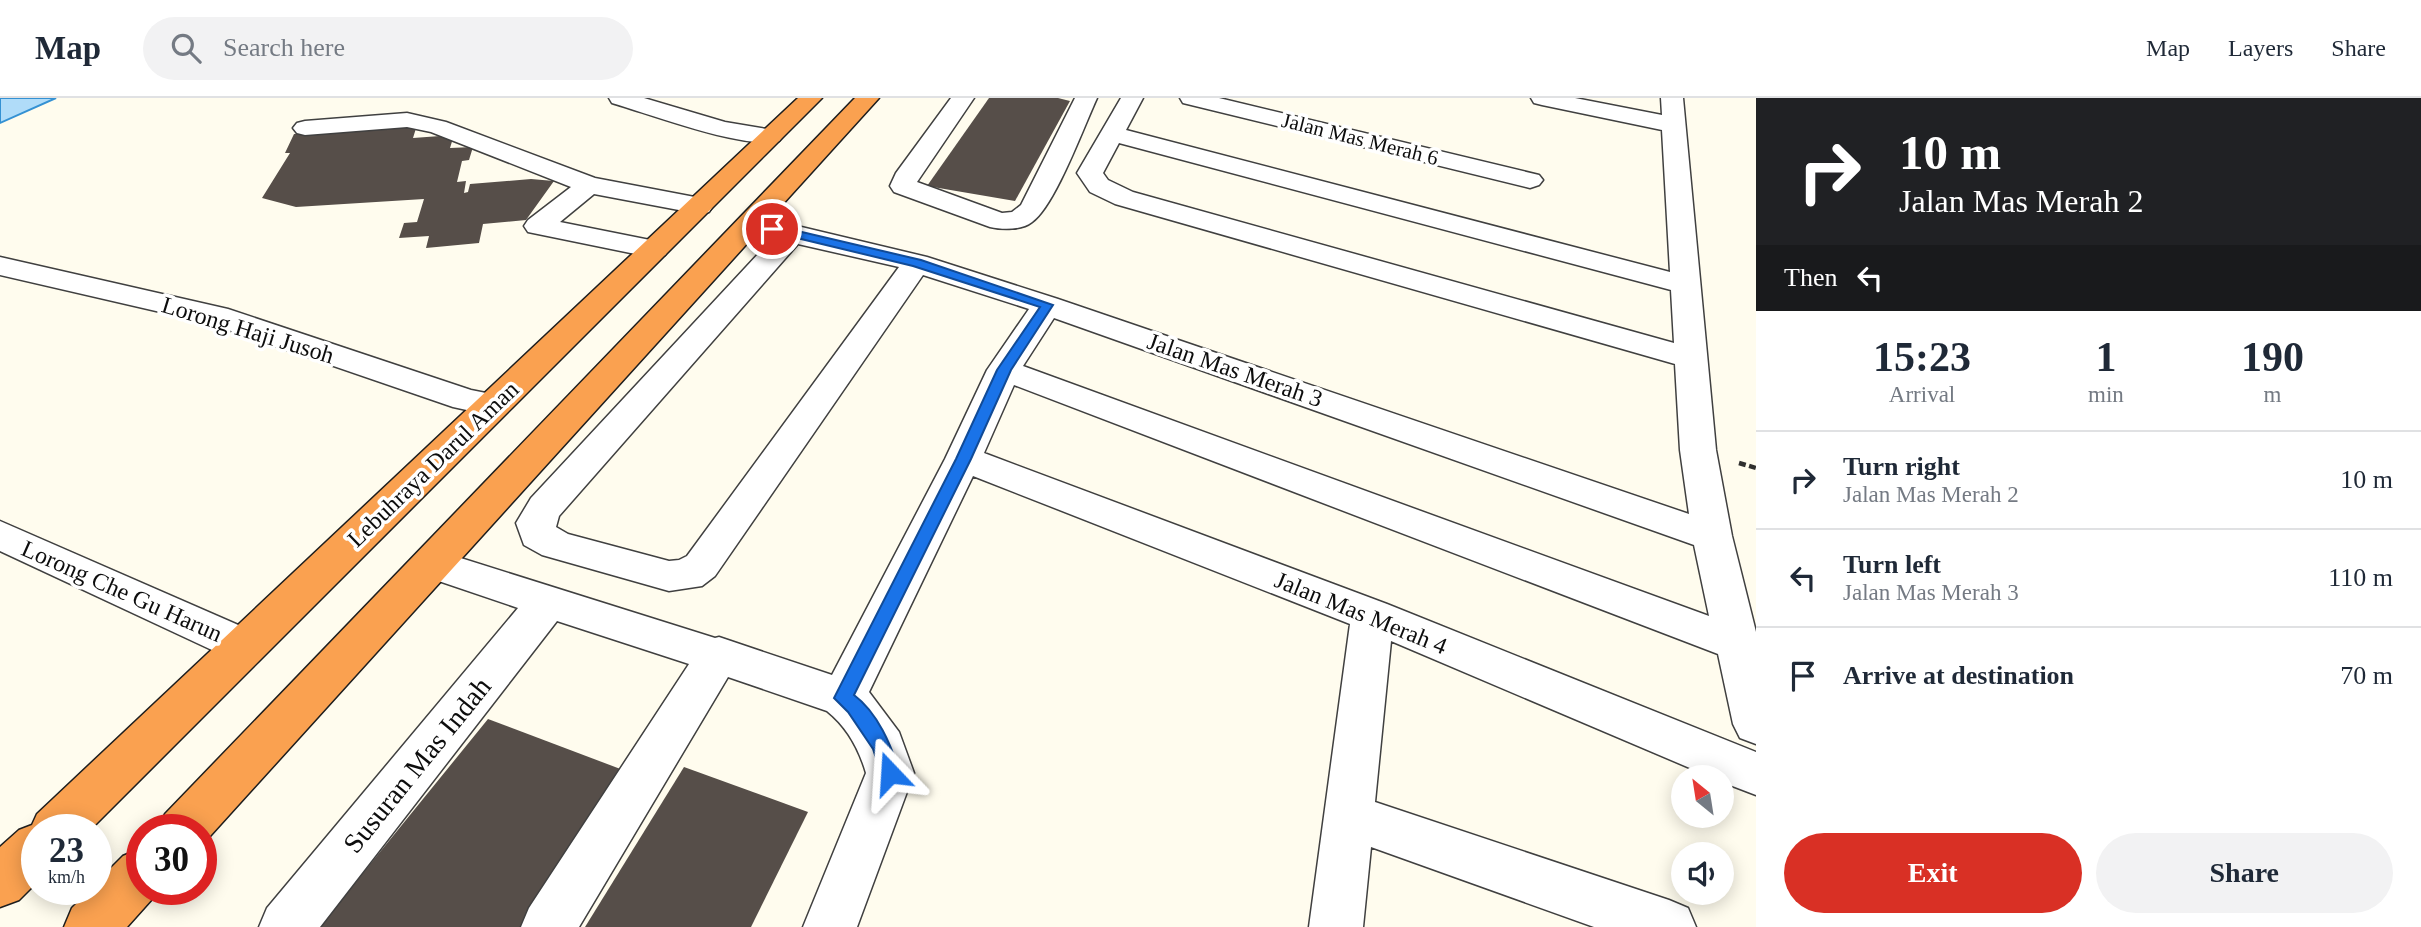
<!DOCTYPE html>
<style>
:root{--surface:#fff;--page:#f2f2f3;--text:#1f2937;--muted:#747a83;--line:#e0e1e3;--accent:#d93025}
body{margin:0;font-family:"Times New Roman",serif;background:var(--page);color:var(--text);height:100vh;display:flex;flex-direction:column;font-size:26px;white-space:nowrap}
*{box-sizing:border-box;margin:0}
p{font-size:23px;color:var(--muted)}
.icon{flex:none;width:38px;height:38px;fill:none;stroke:currentColor;stroke-width:2;stroke-linecap:round;stroke-linejoin:round}
.map{position:relative;flex:1;overflow:hidden}
.panel{display:flex;flex-direction:column;background:var(--surface);width:665px}
.panel>*{flex:none}
.top-card{background:#202124;color:#fff;overflow:hidden}
.needle{width:46px;rotate:330deg}
.tools{position:absolute;left:1671px;top:667px;display:grid;gap:14px}
.tools a{display:grid;place-items:center;width:63px;height:63px;border-radius:50%;background:var(--surface);box-shadow:0 4px 18px #0003;font-size:35px}
.speed{position:absolute;left:21px;top:716px;display:flex;gap:14px;font-size:35px;font-weight:700;text-align:center}
.speed>*{display:grid;place-content:center;width:91px;height:91px;border-radius:50%;background:var(--surface);box-shadow:0 4px 18px #0003;line-height:1}
.speed small{font-size:18px;font-weight:400}
.speed .limit{border:10px solid #d22;background:#fff;color:#111}
.pin{position:absolute;display:grid;place-items:center;width:60px;height:60px;color:#fff;margin:-30px;border:4px solid #fff;border-radius:50%;box-shadow:0 2px 7px #0007}
.me{position:absolute;width:77px;margin:-38px;rotate:340deg;stroke-linejoin:round;filter:drop-shadow(0 0 5px #0008)}
.turn{display:flex;align-items:center;gap:24px;height:147px;padding:0 28px;font-size:32px}
.turn .icon{width:91px;height:91px;stroke-width:2.5}
.turn b{display:block;font-size:49px;line-height:60px}
.then{display:flex;align-items:center;height:66px;padding:0 28px;background:#0003;gap:14px;font-size:26px}
.eta{display:flex;justify-content:space-evenly;align-items:center;height:119px;text-align:center}
.eta b{font-size:42px;font-weight:700;line-height:49px}
.action{display:flex;gap:14px;margin-top:auto;padding:14px 28px}
.action a{flex:1;height:80px;border-radius:42px;background:var(--accent);color:#fff;font-size:28px;font-weight:700;line-height:80px;text-align:center}
.action a+a{background:var(--page);color:var(--text)}
ul{padding:0;list-style:none}
li{display:flex;align-items:center;gap:21px;height:98px;padding:0 28px;border-top:2px solid var(--line)}
li div{flex:1}
li b{display:block;font-size:26px}
li em{font-style:normal}
header{display:flex;align-items:center;gap:42px;box-sizing:border-box;height:98px;padding:0 35px;background:var(--surface);border-bottom:2px solid var(--line)}
header strong{font-size:33px}
nav{display:flex;gap:38px;margin-inline-start:auto;font-size:24px}
.search{width:490px;height:63px;background:var(--page);display:flex;align-items:center;gap:18px;box-sizing:border-box;padding:0 24px;border-radius:38px;color:var(--muted);font-size:26px}
main{display:flex;flex:1;min-height:0}
.map>svg:first-child{display:block}
</style>
<header>
<strong>Map</strong>
<div class="search"><svg class="icon" aria-label="search" viewBox="0 0 24 24"><circle cx="10" cy="10" r="6"/><path d="M15 15l6 6"/></svg>Search here</div>
<nav><a>Map</a><a>Layers</a><a>Share</a></nav>
</header>
<main>
<div class="map">
<svg width="1756" height="829" viewBox="0 0 1756 829">
<rect width="100%" height="100%" fill="#fffcee"/>
<path fill="#b0dcf9" stroke="#3491d3" stroke-width="2" d="M0,0H56L0,25Z"/>
<g fill="#564e49">
<path d="M989,0H1058L1070,3L1015,103L927,88Z"/>
<path d="M417,27L413,40L454,37L450,50L473,49L469,62L462,63L457,84L466,83L464,95L468,94L470,86L531,81L554,83L526,122L483,126L479,145L426,150L429,138L399,140L404,125L417,124L424,101L296,109L262,100L290,55H285L294,36Z"/>
<path d="M488,621L639,678L540,829H319Z"/>
<path d="M684,669L808,714L751,829H585Z"/>
</g>
<g fill="none" stroke-linecap="round" stroke-linejoin="round">
<g stroke="#404040" stroke-width="3">
<g id="minor">
<path d="M609,0H644L725,24L779,33L783,38L779,43C744,52 650,16 612,5Z"/>
<path d="M951,0H974L917,84L1002,115L1012,114L1021,107L1075,0H1097C1084,28 1055,108 1032,124C1022,132 1003,132 990,129L894,94L890,88L896,75Z"/>
<path d="M1121,0H1143L1126,32L1670,174L1662,32L1542,7L1534,5L1531,0H1575L1662,17L1661,0H1683L1716,352L1732,438L1756,534V646L1740,640L1733,626L1718,556L1014,287L984,355L1387,506L1756,654V697L1722,684V679H1711L1391,543L1375,704L1669,802L1688,810L1696,829H1594L1371,749L1363,829H1309L1350,526L973,378L869,594L899,634L914,675L857,829H803L866,675C859,651 847,629 827,613L728,579L579,829H521L529,810L689,566L557,523L320,829H259L267,810L518,510L418,476L412,466L418,456L432,451L715,540L719,539L832,577L945,361L987,272L1029,211L923,177L715,478L702,488L669,493L542,457L524,447L516,425L531,400L773,140L741,133L737,127L741,121L751,119L793,127L927,159L1058,201L1689,416L1680,352L1675,266L1115,106L1090,94L1077,75ZM1119,45L1671,192L1674,245L1133,94L1108,82L1103,75ZM798,146L899,169L687,458L679,462L669,463L568,436L556,429L559,418ZM1054,220L1694,447L1709,518L1023,268Z"/>
<path d="M1180,0H1219L1539,77L1543,82L1539,87L1530,90L1183,5Z"/>
<path d="M407,15L446,24L595,80L700,100L709,102L713,108L709,114L700,116L594,96L560,124L665,145L669,151L665,157L655,160L528,134L524,128L528,122L571,89L431,34L407,29L305,37L297,35L293,30L297,25L305,23Z"/>
<path d="M0,159L228,211L471,292L506,299L511,307L506,315L494,318L453,309L208,225L0,177Z"/>
<path d="M0,423L259,536L266,548L259,560L244,565L229,560L0,453Z"/>
</g>
</g>
<g stroke="#1e1e1e" stroke-width="3">
<g id="highway">
<path d="M798,0H822L90,732H37V784L19,802L0,809V749L19,732L32,727L37,716Z"/>
<path d="M855,0H879L201,748V732H158L165,716Z"/>
<path d="M142,750V791H161L127,829H64L72,810L91,791H96V785L123,758Z"/>
</g>
</g>
<path stroke="#2f2f2f" stroke-width="4.5" stroke-dasharray="7 3.5" stroke-linecap="butt" d="M1739,365L1756,370"/>
<use href="#minor" fill="#fff" fill-rule="evenodd"/>
<use href="#highway" fill="#faa150" fill-rule="evenodd"/>
</g>
<path fill="#1a73e8" stroke="#114b97" stroke-width="2" d="M772,127L921,162L1053,207L1011,272L971,361L854,597C878,615 891,647 900,675L897,681L890,683L883,681L873,651L848,614L834,600L956,361L997,272L1040,209L913,168L768,133L766,131Z"/>
<g text-anchor="middle" dominant-baseline="central" stroke-width="7" stroke-linejoin="round" paint-order="stroke">
<g font-size="21" fill="#0d0d0d" stroke="#fff">
<text transform="translate(1360 41) rotate(14)">Jalan Mas Merah 6</text>
</g>
<g font-size="24" fill="#0d0d0d" stroke="#fff">
<text transform="translate(248 232) rotate(17)">Lorong Haji Jusoh</text>
<text transform="translate(1235 272) rotate(19)">Jalan Mas Merah 3</text>
<text transform="translate(433 366) rotate(-44)">Lebuhraya Darul Aman</text>
<text transform="translate(122 493) rotate(24)">Lorong Che Gu Harun</text>
<text transform="translate(1361 515) rotate(22)">Jalan Mas Merah 4</text>
</g>
<g font-size="28" fill="#0d0d0d" stroke="#fff">
<text transform="translate(417 667) rotate(-51)">Susuran Mas Indah</text>
</g>
</g>
</svg>
<div class="tools">
<a><svg class="needle" viewBox="-14 -14 28 28"><path d="M0-13l5 13h-10z" fill="#e53935"/><path d="M0 13l5-13h-10z" fill="#747a83"/></svg></a>
<a><svg class="icon" aria-label="sound" viewBox="0 0 24 24"><path d="M4 9h4l5-4v14l-5-4H4zM17 9q2 3 0 6"/></svg></a>
</div>
<div class="speed"><div>23<small>km/h</small></div><div class="limit">30</div></div>
<div class="pin" style="left:772px;top:131px;background:#d93025"><svg class="icon" aria-label="arrive" viewBox="0 0 24 24"><path d="M6 21V4h12l-3 4 3 4H6"/></svg></div>
<svg class="me" style="left:890px;top:675px" viewBox="-20 -20 40 40"><path d="M0-17L14 15 0 8-14 15z" fill="#1a73e8" stroke="#fff" stroke-width="4"/></svg>
</div>
<section class="panel">
<div class="top-card">
<div class="turn"><svg class="icon" aria-label="right" viewBox="0 0 24 24"><path d="M7 20v-9h11M14 6l5 5-5 5"/></svg><div><b>10 m</b>Jalan Mas Merah 2</div></div>
<div class="then">Then<svg class="icon" aria-label="left" viewBox="0 0 24 24"><path d="M17 20v-9H6M10 6l-5 5 5 5"/></svg></div>
</div>
<div class="eta">
<div><b>15:23</b><p>Arrival</p></div>
<div><b>1</b><p>min</p></div>
<div><b>190</b><p>m</p></div>
</div>
<ul>
<li><svg class="icon" aria-label="right" viewBox="0 0 24 24"><path d="M7 20v-9h11M14 6l5 5-5 5"/></svg><div><b>Turn right</b><p>Jalan Mas Merah 2</p></div><em>10 m</em></li>
<li><svg class="icon" aria-label="left" viewBox="0 0 24 24"><path d="M17 20v-9H6M10 6l-5 5 5 5"/></svg><div><b>Turn left</b><p>Jalan Mas Merah 3</p></div><em>110 m</em></li>
<li><svg class="icon" aria-label="arrive" viewBox="0 0 24 24"><path d="M6 21V4h12l-3 4 3 4H6"/></svg><div><b>Arrive at destination</b></div><em>70 m</em></li>
</ul>
<div class="action"><a>Exit</a><a>Share</a></div>
</section>
</main>
